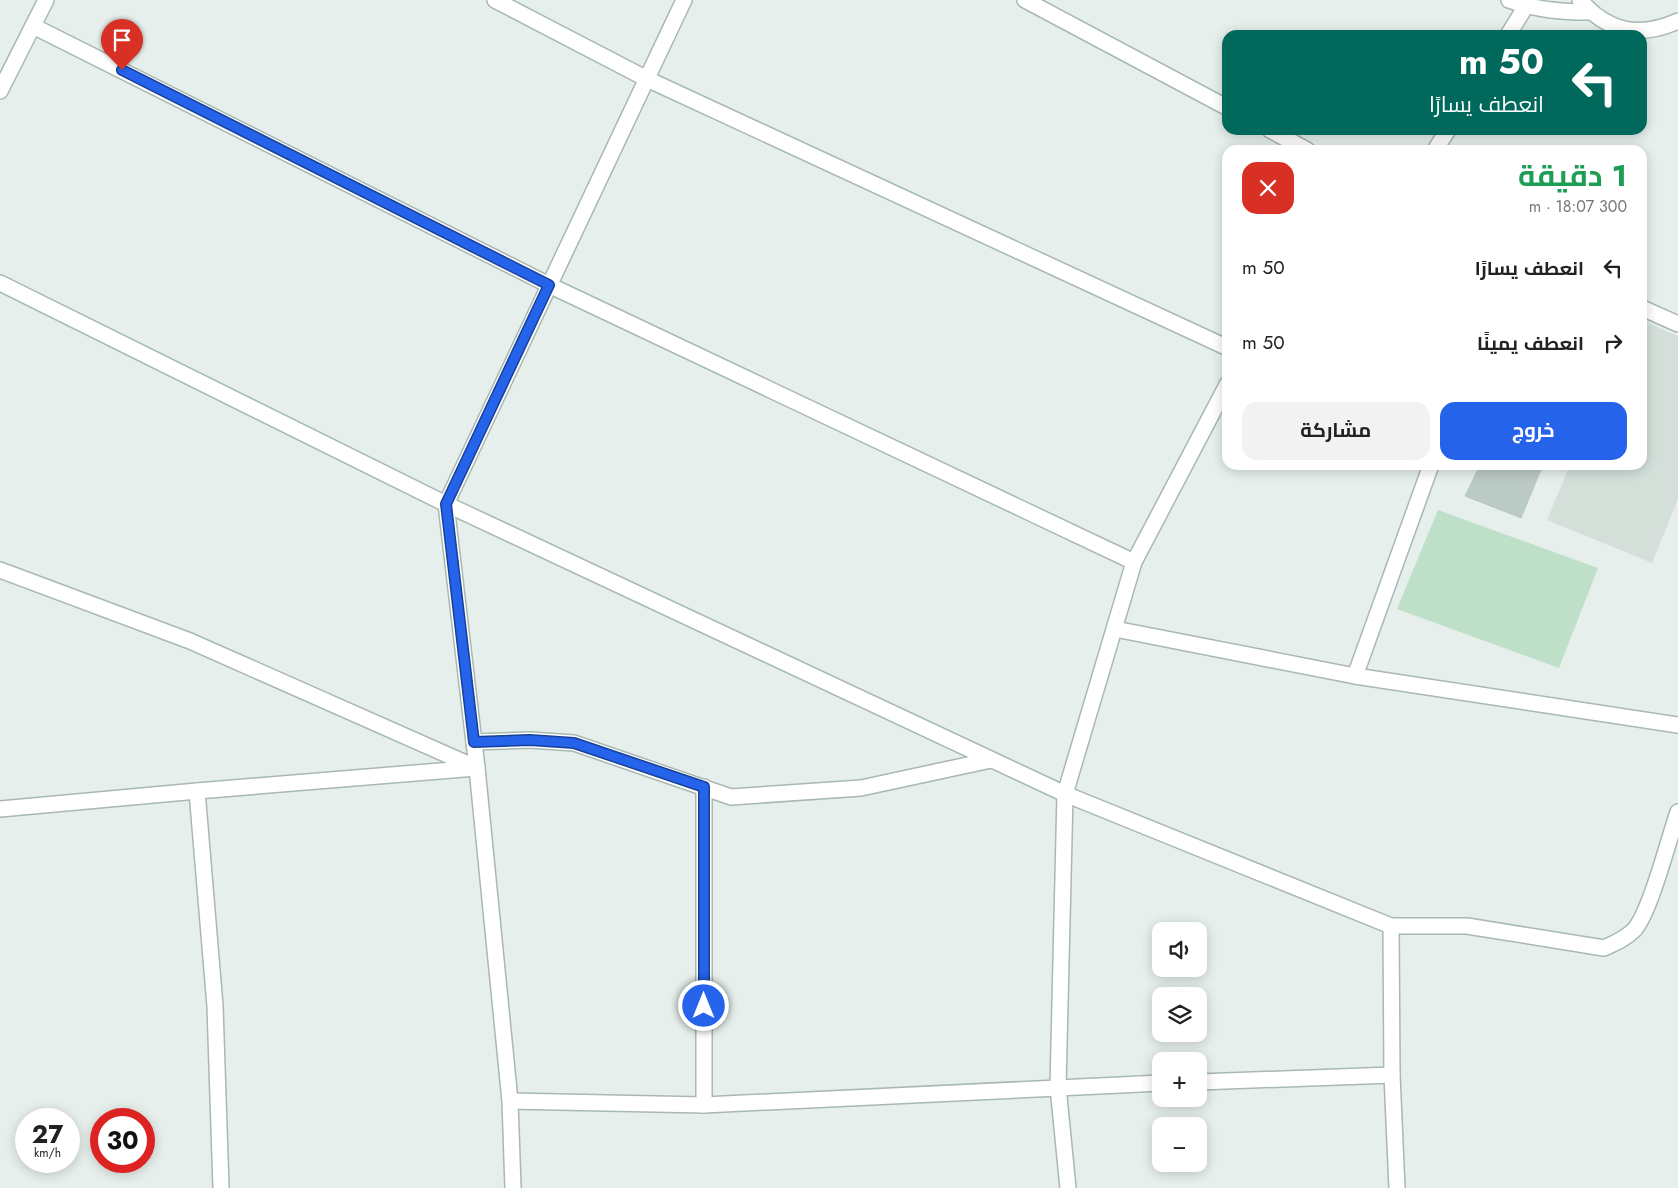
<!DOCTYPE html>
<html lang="ar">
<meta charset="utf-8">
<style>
:root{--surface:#fff;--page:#f2f2f2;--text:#222;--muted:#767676;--accent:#2563eb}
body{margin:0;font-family:Jost,Cairo,sans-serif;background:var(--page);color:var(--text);direction:rtl;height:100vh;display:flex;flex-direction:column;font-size:19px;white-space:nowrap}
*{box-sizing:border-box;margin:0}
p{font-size:16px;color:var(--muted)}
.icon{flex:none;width:28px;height:28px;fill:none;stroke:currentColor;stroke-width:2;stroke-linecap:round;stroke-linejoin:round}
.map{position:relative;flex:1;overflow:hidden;direction:ltr}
.panel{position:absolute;left:1222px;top:145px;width:425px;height:325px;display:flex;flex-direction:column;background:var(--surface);border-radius:15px;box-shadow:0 2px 12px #0003;direction:rtl}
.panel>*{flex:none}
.banner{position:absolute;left:1222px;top:30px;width:425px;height:105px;border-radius:15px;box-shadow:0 2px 12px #0003;direction:rtl;background:#00695c;color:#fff;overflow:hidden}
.buttons{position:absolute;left:1152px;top:922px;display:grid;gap:10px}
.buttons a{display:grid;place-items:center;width:55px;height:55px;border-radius:10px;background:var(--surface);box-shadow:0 2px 12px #0003;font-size:25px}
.speed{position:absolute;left:15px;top:1108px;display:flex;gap:10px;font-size:25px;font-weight:700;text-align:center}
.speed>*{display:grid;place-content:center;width:65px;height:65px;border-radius:50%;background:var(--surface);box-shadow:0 2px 12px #0003;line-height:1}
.speed small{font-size:12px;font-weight:400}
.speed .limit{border:8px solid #d22;background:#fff;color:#111}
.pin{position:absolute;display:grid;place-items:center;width:42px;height:42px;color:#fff;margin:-51px -21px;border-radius:50% 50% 50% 0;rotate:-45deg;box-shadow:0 0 5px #0007}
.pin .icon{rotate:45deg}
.me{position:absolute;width:55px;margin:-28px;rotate:0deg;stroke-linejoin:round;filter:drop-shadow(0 0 4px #0008)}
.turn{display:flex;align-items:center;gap:18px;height:105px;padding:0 20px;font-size:22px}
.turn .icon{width:65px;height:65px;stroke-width:2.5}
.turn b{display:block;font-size:35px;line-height:42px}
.round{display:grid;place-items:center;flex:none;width:52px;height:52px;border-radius:15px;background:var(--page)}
.overview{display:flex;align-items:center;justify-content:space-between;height:85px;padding:0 20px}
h1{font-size:30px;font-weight:700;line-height:38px;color:#1e9e55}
.primary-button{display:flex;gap:10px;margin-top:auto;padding:10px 20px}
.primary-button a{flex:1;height:58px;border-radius:15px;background:var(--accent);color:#fff;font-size:20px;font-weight:700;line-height:58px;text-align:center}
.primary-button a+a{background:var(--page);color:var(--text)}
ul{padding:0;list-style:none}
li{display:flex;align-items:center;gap:15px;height:75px;padding:0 20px}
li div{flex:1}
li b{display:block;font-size:19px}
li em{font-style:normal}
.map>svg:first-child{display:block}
</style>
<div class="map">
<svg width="1678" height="1188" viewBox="0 0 1678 1188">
<rect width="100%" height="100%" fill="#e6efeb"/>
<path fill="#d4dfda" d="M1643,321L1678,336V499L1652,563L1547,520L1570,465H1642Z"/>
<path fill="#bfe0c8" d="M1438,510L1598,568L1559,668L1397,609Z"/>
<path fill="#bbcac4" stroke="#b8c9c2" d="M1480,465H1543L1521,518L1465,496Z"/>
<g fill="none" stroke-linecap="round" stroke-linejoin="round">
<g stroke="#a8b8b2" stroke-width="18">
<g id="minor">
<path d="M495,0L647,79L1228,348"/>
<path d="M1025,0L1228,108"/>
<path d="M1509,0C1536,10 1562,12 1590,12"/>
<path d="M1580,0C1608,33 1640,38 1678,21"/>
<path d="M33,26L549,285L1134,562"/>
<path d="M1508,35L1526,6"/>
<path d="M0,91L46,0"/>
<path d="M1270,130L1307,150"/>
<path d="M1435,150L1448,130"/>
<path d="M0,283L446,504L1065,794L1391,926H1467L1604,948C1615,943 1625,939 1634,930C1650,913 1669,838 1678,812"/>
<path d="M1642,308L1678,324"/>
<path d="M0,570L190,641L477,768"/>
<path d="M1115,629L1355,676L1678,725"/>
<path d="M1355,676L1431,465"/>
<path d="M474,742L530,740L574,743L731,797L861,788L991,760"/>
<path d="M704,787V1105"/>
<path d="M197,791L215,1006L221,1188"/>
<path d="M0,809L197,791L476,768"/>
<path d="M1391,926L1392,1075L1397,1188"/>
<path d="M1199,1082L1392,1075"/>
<path d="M510,1101L704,1105L1161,1083"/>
<path d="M513,1188L510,1101L477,768L446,504L684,0"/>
<path d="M1068,1188L1058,1087L1065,794L1134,562L1228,383"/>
</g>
</g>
<use href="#minor" stroke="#fff" stroke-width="15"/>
</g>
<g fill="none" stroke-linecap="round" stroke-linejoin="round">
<g stroke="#184099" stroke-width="12">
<path id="route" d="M122,70L549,285L446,504L474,742L530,740L574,743L704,787V1006"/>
</g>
<use href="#route" stroke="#2563eb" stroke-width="9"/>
</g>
</svg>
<div class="buttons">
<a><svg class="icon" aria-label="sound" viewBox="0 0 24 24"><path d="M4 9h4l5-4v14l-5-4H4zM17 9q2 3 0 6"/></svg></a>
<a><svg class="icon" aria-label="layers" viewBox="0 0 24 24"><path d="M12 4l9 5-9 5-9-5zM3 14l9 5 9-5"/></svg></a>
<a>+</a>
<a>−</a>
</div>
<div class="speed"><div>27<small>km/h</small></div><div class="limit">30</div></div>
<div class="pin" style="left:122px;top:70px;background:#d93025"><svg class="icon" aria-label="arrive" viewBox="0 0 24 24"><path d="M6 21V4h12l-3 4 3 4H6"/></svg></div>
<svg class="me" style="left:704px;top:1006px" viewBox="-20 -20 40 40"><circle r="17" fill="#2563eb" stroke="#fff" stroke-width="3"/><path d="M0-11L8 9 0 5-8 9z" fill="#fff"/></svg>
<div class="banner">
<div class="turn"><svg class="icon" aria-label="left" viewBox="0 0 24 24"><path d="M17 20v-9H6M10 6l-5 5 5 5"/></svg><div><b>50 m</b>انعطف يسارًا</div></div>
</div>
<section class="panel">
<div class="overview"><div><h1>1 دقيقة</h1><p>300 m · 18:07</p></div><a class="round" style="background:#d93025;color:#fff"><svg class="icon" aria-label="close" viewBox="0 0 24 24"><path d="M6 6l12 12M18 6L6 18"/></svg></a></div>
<ul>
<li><svg class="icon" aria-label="left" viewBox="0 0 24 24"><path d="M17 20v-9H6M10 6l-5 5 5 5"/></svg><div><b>انعطف يسارًا</b></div><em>50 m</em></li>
<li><svg class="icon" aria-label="right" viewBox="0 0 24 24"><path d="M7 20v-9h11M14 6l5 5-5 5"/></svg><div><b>انعطف يمينًا</b></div><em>50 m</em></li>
</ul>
<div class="primary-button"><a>خروج</a><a>مشاركة</a></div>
</section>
</div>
